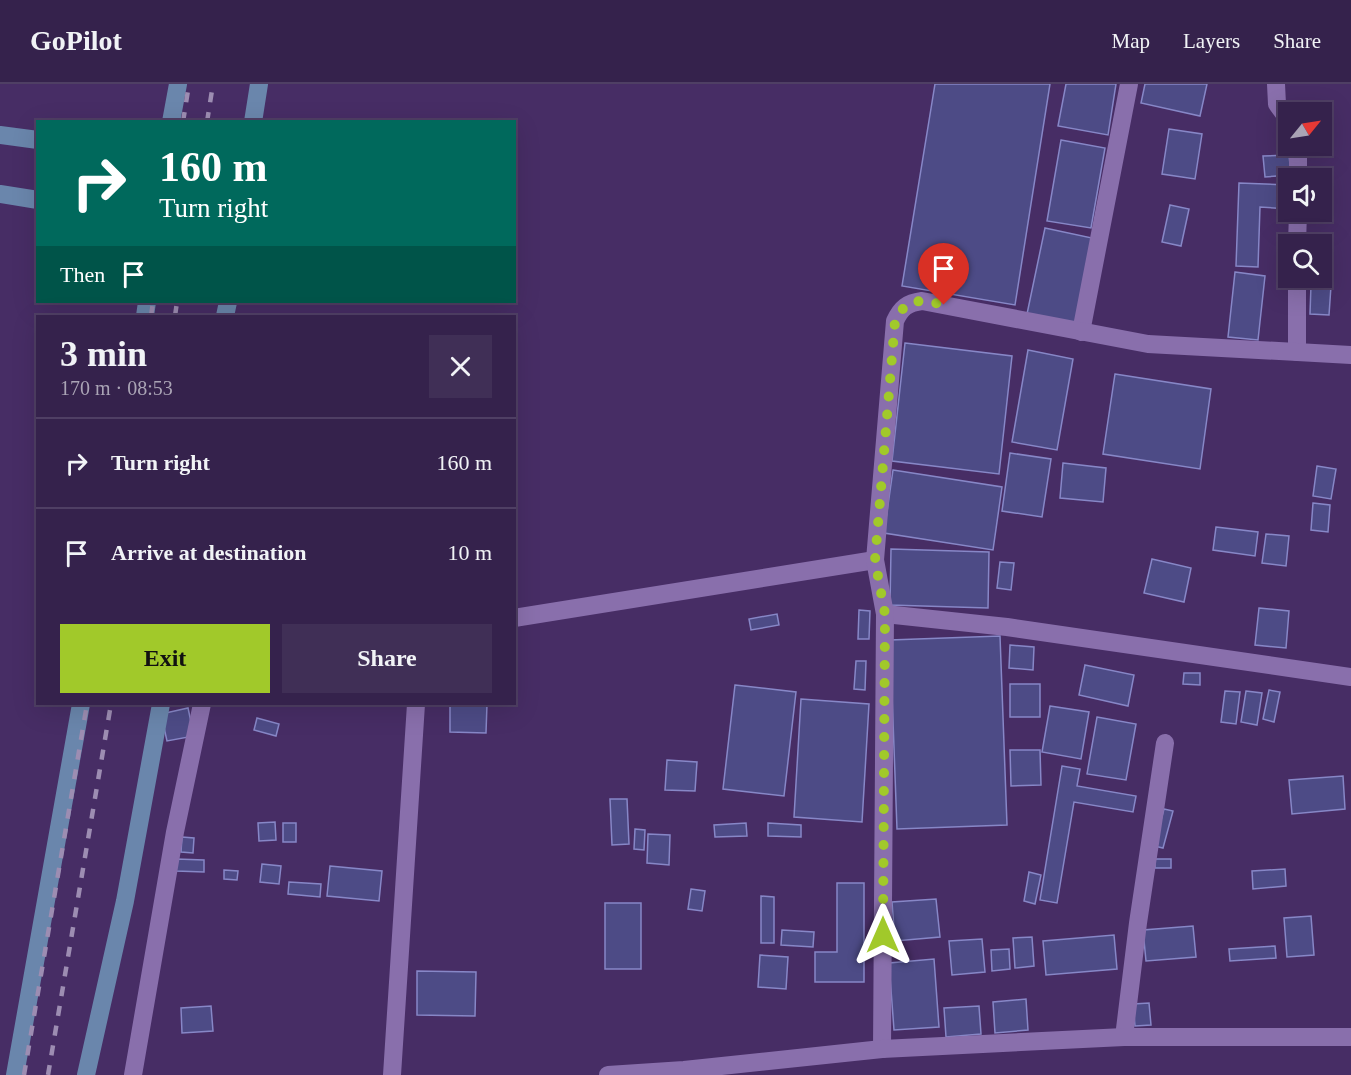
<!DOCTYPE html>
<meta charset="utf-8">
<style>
:root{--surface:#35224c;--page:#402f56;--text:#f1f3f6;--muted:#aaa4b5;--line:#4f3f64;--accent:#a1c92a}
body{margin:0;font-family:Georgia,serif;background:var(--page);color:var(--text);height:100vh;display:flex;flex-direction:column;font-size:22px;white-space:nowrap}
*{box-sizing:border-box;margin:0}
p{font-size:20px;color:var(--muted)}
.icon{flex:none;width:33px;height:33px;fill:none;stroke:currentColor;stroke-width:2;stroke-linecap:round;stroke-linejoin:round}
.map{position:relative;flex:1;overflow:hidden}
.side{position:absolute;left:36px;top:231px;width:480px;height:390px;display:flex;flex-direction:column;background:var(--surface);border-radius:0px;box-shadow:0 6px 24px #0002,0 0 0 2px var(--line)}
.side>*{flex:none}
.hud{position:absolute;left:36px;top:36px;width:480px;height:183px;border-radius:0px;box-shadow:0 6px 24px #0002,0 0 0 2px var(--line);background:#00695c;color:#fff;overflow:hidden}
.needle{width:39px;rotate:60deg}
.tools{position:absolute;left:1278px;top:18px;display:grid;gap:12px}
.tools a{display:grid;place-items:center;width:54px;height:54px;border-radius:0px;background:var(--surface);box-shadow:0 6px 24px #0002,0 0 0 2px var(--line);font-size:30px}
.pin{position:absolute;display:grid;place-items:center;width:51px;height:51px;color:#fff;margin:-62px -26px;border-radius:50% 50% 50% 0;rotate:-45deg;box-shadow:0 0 6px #0007}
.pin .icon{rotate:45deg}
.me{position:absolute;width:66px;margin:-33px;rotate:0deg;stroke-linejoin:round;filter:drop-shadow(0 0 4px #0008)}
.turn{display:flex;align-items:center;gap:21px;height:126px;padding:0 24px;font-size:27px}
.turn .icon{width:78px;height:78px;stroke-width:2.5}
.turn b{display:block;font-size:42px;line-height:51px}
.then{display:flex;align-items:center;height:57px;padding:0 24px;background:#0003;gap:12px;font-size:22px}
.round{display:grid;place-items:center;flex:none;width:63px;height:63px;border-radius:0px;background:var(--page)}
.summary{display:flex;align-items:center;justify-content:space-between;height:102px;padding:0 24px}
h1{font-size:36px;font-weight:800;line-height:45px}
.cta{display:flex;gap:12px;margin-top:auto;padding:12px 24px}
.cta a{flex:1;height:69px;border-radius:0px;background:var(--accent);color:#111;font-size:24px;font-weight:800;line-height:69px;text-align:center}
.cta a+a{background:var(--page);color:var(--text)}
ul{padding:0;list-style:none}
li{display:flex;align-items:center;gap:18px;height:90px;padding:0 24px;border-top:2px solid var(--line)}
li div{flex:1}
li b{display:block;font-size:22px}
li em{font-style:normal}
header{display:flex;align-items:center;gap:36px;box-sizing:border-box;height:84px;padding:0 30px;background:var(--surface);border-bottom:2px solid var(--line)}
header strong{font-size:28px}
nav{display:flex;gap:33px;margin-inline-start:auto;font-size:21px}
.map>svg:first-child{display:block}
</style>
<header>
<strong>GoPilot</strong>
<nav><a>Map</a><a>Layers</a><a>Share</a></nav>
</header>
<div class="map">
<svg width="1351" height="991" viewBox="0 0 1351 991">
<rect width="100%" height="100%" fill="#472d65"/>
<g fill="#4d4b86" stroke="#8787c7" stroke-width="1.5">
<path d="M935,0H1050L1015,221L902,202Z"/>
<path d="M1066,0H1116L1108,51L1058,42Z"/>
<path d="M1145,0H1207L1200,32L1141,19Z"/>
<path d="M1169,45L1202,50L1195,95L1162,90Z"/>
<path d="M1061,56L1105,64L1091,144L1047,137Z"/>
<path d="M1289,71L1291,91L1265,93L1263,72Z"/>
<path d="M1239,99L1288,101V125L1260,123L1258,183L1236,182Z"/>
<path d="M1170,121L1189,125L1181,162L1162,158Z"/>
<path d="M1045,144L1092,154L1075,240L1027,230Z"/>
<path d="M1235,188L1265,192L1258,256L1228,253Z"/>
<path d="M1311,201L1331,202L1329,231L1310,230Z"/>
<path d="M905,259L1012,272L999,390L892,377Z"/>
<path d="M1028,266L1073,275L1057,366L1012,358Z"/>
<path d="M1115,290L1211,305L1200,385L1103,370Z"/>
<path d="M1010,369L1051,375L1042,433L1002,427Z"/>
<path d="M1063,379L1106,384L1103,418L1060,414Z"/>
<path d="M1317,382L1336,385L1331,415L1313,412Z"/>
<path d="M893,386L1002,403L993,466L884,449Z"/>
<path d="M1313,419L1330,421L1328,448L1311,446Z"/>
<path d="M1216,443L1258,448L1255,472L1213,466Z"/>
<path d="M1266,450L1289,452L1286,482L1262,479Z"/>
<path d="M891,465L989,468L988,524L890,521Z"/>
<path d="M1152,475L1191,484L1184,518L1144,509Z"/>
<path d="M1000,478L1014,479L1011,506L997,504Z"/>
<path d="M1259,524L1289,527L1286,564L1255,561Z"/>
<path d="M859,526L870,527L869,555H858Z"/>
<path d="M777,530L779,541L751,546L749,535Z"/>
<path d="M1000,552L1007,741L897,745L890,556Z"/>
<path d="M1010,561L1034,563L1033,586L1009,584Z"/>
<path d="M856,577H866L865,606L854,605Z"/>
<path d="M1085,581L1134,591L1128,622L1079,611Z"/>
<path d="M1184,589H1200V601L1183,600Z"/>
<rect x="1010" y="600" width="30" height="33"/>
<path d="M735,601L796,608L784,712L723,705Z"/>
<path d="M1269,606L1280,608L1274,638L1263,635Z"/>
<path d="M1225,607L1240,608L1236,640L1221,638Z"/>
<path d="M1246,607L1262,609L1257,641L1241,638Z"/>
<path d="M801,615L869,620L862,738L794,733Z"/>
<path d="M450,620H487L486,649L450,648Z"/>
<path d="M1050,622L1089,628L1081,675L1042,668Z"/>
<path d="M188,624L194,652L167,657L161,630Z"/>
<path d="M1097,633L1136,640L1126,696L1087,690Z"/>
<path d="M257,634L279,640L276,652L254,646Z"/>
<path d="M1010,666H1040L1041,701L1011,702Z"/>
<path d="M667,676L697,678L695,707L665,706Z"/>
<path d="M1062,682L1080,685L1077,702L1136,712L1133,728L1074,718L1057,819L1040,816Z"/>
<path d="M1343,692L1345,725L1292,730L1289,696Z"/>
<path d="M610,715H627L629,760L612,761Z"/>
<path d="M1164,725L1173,727L1163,764L1154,762Z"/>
<path d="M275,738L276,756L259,757L258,739Z"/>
<rect x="283" y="739" width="13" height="19"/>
<path d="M746,739L747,752L715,753L714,741Z"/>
<path d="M768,739L801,741V753L768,752Z"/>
<path d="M635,745L645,746L644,766L634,765Z"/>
<path d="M648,750L670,751L669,781L647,779Z"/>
<path d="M182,753L194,754L193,769L181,768Z"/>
<path d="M176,775L204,776V788L176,787Z"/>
<rect x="1155" y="775" width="16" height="9"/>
<path d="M262,780L281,782L279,800L260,798Z"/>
<path d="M330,782L382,787L379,817L327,812Z"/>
<path d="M1285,785L1286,802L1253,805L1252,787Z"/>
<path d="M224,786L238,787L237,796L224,795Z"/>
<path d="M1029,788L1041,791L1035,820L1024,817Z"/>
<path d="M289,798L321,800L320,813L288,810Z"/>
<path d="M837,799H864V898H815V868H837Z"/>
<path d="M691,805L705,807L702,827L688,825Z"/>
<path d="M761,812L774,813V859H761Z"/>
<path d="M936,815L940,853L895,857L892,818Z"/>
<rect x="605" y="819" width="36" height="66"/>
<path d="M1311,832L1314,871L1287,873L1284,834Z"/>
<path d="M1193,842L1196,873L1146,877L1143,846Z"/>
<path d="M782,846L814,848L813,863L781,861Z"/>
<path d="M1114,851L1117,885L1046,891L1043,857Z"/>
<path d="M1032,853L1034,882L1015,884L1013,854Z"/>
<path d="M982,855L985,888L952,891L949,857Z"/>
<path d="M1275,862L1276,874L1230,877L1229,865Z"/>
<path d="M1009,865L1010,885L992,887L991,866Z"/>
<path d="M760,871L788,873L786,905L758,903Z"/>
<path d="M934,875L939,943L894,946L889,879Z"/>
<path d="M417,887L476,888L475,932L417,931Z"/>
<path d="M1026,915L1028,946L995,949L993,918Z"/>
<path d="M1149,919L1151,941L1135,942L1133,920Z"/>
<path d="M211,922L213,947L182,949L181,924Z"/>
<path d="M979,922L981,950L946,953L944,924Z"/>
</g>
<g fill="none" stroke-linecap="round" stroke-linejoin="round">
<g stroke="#896fac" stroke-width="18">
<path d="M1276,0L1277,20L1288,35"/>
<path d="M1298,94V62"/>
<path d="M1297,160L1298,128"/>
<path d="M1081,248L1129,0"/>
<path d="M1297,268V194"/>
<path d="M885,530L1007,543L1351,593"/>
<path d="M514,534L875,476"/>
<path d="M1124,953L1138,839L1165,659"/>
<path d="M882,965L885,530L875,476L895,237C901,224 907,219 922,217L1148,260L1351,271"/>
<path d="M133,991L175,748L202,620"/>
<path d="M392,991L416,620"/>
<path d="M608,991L684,986L882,965L1124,953H1351"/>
</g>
<g stroke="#6a86ac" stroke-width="18">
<path d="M171,38L178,0"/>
<path d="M253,38L259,0"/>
<path d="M0,51L38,56"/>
<path d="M0,110L38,116"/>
<path d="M145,232L147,218"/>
<path d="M225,232L228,218"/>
<path d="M15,991L81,620"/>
<path d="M86,991L125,817L161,620"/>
</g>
<g stroke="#9d8db2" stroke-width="4.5" stroke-dasharray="10 10" stroke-linecap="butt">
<path d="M183,38L189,0"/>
<path d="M207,38L213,0"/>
<path d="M151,232L153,218"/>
<path d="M175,232L177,218"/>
<path d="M24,991L87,620"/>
<path d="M48,991L111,620"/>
</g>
</g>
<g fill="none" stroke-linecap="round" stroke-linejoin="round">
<path stroke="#a1c92a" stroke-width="10" stroke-dasharray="0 18" d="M883,851L885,530L875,476L895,237C907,212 921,216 944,221"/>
</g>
</svg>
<div class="tools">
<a><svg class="needle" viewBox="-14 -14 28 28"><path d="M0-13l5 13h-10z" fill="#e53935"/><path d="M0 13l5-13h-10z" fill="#aaa4b5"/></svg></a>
<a><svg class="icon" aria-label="sound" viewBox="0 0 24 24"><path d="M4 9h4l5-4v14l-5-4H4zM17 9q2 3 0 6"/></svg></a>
<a><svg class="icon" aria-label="search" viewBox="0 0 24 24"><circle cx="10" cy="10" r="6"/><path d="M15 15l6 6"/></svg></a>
</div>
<div class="pin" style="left:944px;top:221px;background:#d93025"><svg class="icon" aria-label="arrive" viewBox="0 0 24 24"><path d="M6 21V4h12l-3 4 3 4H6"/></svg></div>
<svg class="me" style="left:883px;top:851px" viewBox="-20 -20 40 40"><path d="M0-17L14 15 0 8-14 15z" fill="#a1c92a" stroke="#fff" stroke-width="4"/></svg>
<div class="hud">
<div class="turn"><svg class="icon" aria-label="right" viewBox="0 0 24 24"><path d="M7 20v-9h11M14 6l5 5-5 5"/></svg><div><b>160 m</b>Turn right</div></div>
<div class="then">Then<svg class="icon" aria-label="arrive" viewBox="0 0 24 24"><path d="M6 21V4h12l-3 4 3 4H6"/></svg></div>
</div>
<section class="side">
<div class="summary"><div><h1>3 min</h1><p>170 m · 08:53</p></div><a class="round"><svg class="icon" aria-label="close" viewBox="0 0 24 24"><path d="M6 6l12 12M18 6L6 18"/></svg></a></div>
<ul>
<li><svg class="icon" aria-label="right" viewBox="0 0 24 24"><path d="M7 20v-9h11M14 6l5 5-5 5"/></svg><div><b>Turn right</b></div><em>160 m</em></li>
<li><svg class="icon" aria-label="arrive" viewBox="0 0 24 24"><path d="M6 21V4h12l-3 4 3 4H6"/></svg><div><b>Arrive at destination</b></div><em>10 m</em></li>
</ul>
<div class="cta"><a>Exit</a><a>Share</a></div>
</section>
</div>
